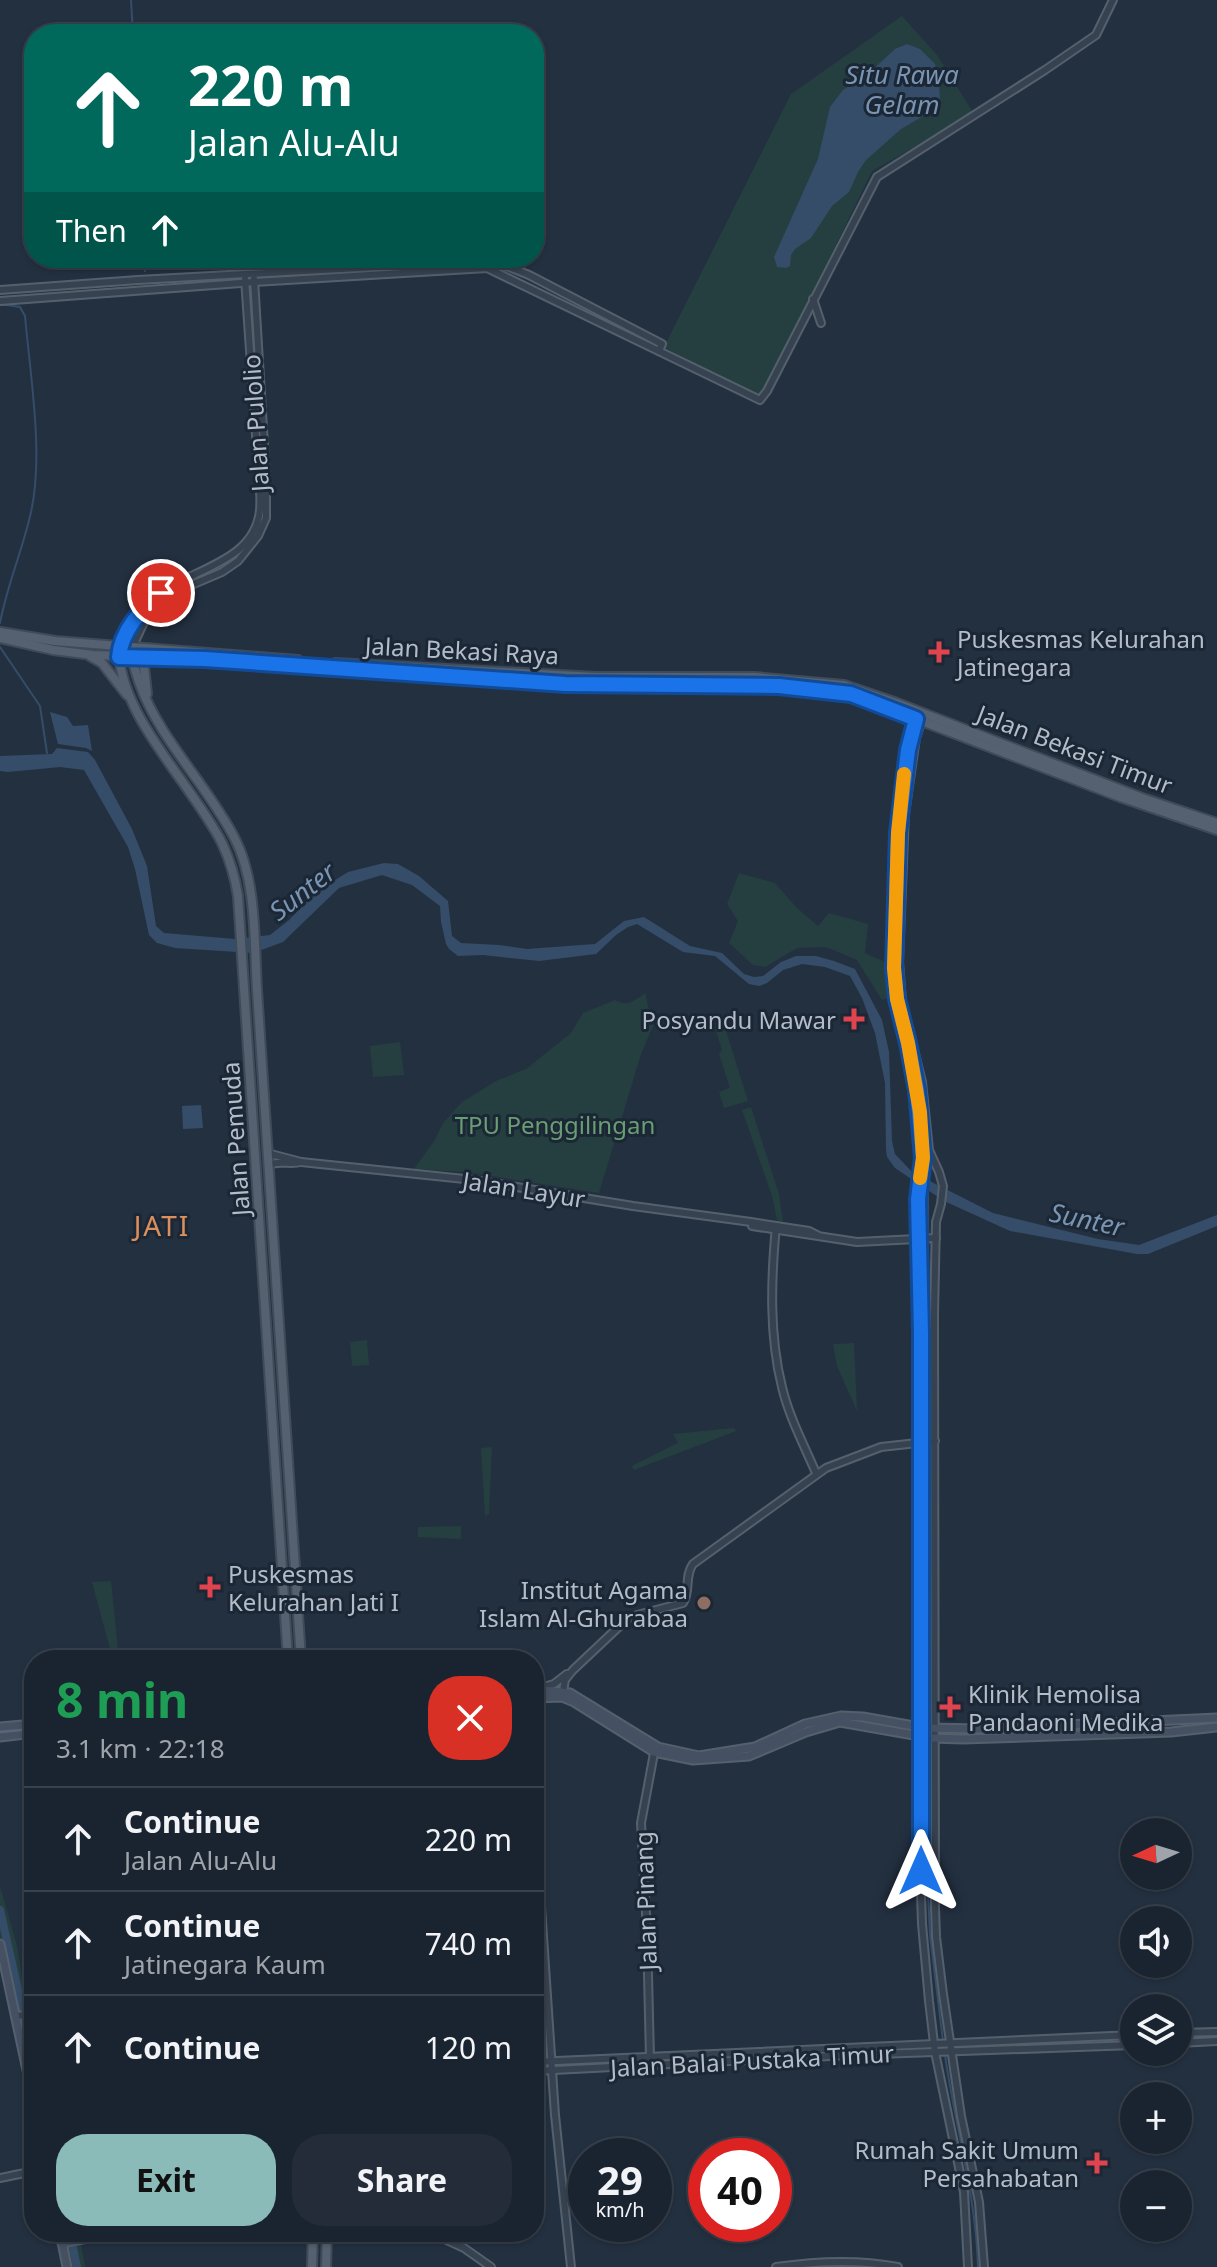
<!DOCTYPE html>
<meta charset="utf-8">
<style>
:root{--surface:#1a2430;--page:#232c38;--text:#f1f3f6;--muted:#9fa4ab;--line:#38414c;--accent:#8bbbb9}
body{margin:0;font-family:"Noto Sans",sans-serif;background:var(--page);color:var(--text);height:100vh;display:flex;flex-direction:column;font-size:30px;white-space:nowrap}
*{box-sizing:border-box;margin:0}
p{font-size:26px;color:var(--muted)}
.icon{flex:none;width:44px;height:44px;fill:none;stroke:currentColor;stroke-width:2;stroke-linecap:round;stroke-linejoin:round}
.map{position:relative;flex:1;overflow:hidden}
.drawer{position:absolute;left:24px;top:1650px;width:520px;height:592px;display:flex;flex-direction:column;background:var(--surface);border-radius:32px;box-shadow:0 2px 6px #0004,0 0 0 2px var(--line)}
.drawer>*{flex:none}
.hud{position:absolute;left:24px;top:24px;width:520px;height:244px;border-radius:32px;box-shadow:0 2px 6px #0004,0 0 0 2px var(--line);background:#00695c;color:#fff;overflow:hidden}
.needle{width:52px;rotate:266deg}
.tools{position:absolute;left:1120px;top:1818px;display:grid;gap:16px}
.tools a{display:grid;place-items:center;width:72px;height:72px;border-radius:50%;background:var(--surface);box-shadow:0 2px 6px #0004,0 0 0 2px var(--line);font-size:40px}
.speed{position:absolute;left:568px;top:2138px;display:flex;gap:16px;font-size:40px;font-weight:700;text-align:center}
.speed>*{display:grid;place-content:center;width:104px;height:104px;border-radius:50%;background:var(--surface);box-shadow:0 2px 6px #0004,0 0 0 2px var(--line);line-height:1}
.speed small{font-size:20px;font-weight:400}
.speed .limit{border:12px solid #d22;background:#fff;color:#111}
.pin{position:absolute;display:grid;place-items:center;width:68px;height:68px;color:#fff;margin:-34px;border:4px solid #fff;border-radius:50%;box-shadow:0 2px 8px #0007}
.me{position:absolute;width:88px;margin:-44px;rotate:0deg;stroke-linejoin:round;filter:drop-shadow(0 0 6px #0008)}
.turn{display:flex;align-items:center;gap:28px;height:168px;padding:0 32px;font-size:36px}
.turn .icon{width:104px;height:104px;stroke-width:2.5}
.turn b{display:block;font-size:56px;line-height:68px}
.then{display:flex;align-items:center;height:76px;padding:0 32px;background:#0003;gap:16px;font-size:30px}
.round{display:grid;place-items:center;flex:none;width:84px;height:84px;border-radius:32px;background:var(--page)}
.overview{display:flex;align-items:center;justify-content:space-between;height:136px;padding:0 32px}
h1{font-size:48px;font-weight:700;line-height:60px;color:#1e9e55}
.primary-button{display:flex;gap:16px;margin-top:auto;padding:16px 32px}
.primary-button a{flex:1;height:92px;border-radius:32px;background:var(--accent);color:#111;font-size:32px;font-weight:700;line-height:92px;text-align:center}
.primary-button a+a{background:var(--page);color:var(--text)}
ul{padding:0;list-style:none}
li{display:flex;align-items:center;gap:24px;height:104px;padding:0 32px;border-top:2px solid var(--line)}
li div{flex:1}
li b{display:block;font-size:30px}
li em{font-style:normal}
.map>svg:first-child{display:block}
</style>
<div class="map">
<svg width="1217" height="2267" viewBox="0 0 1217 2267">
<rect width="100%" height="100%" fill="#233040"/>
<g fill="#253f41">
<path d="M902,16L937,55L974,114L872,171L761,399L664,347L791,94Z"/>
<path d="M739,873L775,883L797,908L818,926L829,913L868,924L865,953L894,966L895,995L882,1000L857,960L826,947L797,948L765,967L753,965L729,943L738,921L727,904Z"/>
<path d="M645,993L653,1026L641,1054L599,1193L466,1172L414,1169L436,1138L443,1123L462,1102L496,1081L526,1069L571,1033L583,1013L615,1000C627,1007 635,1001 645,993Z"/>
<path d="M699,1018L723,1021L748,1101L724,1108L719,1092L730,1088L719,1054L722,1050L716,1031L710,1029H703Z"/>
<path d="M400,1042L404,1075L373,1077L370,1046Z"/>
<path d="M751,1107L779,1194L783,1222L777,1220L772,1196L742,1110Z"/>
<path d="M367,1340L369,1365L352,1366L350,1342Z"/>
<path d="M854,1343L857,1411L837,1366L833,1344Z"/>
<path d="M734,1428L736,1431L634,1470L632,1466L678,1443L673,1434Z"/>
<path d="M492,1447L489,1514L485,1516L481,1448Z"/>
<path d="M461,1526V1539L418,1537V1527Z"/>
<path d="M111,1581L119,1660H113L92,1582Z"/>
<path d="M0,1886L18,1950L22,1980L34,2028V2103L0,1944Z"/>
<path d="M60,2232H79L85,2267H67Z"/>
</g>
<g fill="#354d68">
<path d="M907,44L920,49L935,64L939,82L940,100L932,111L901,129L866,160L858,172L849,192L832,206L811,238L795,249L791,255L790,266L786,268L777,267L774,257L818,159L830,107L843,90L868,74L895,49Z"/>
<path d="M50,712L67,717L73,726L88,725L92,751L86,748L58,744Z"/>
<path d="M57,748L88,752L95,760L132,829L147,866L156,926L164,933L235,939L270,935L289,920L316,892L348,872L384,863L398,864L419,876L448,901L452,936L461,943L499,945L527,949L595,944L624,921L644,917L690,946L722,953L744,974L754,977L763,976L781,962L796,956H816L834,961L855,969L882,1020L889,1052L892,1141L895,1154L912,1172L993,1213L1098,1239L1139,1245L1217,1215V1226L1148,1254H1137L1010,1231L944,1201L895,1168L887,1157L886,1150L885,1083L875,1033L862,998L850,976L825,967L802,964L783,970L767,983L759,986L749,984L715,956L683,952L637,924L628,927L616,935L596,954L539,961L483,955L458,956L449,949L446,944L441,922L440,906L412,885L382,875L339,888L283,942L253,953L175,948L157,943L149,935L135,869L128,847L84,770L60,767L8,772L0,771V756L52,754Z"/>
<path d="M201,1105L203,1128L183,1129L182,1106Z"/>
</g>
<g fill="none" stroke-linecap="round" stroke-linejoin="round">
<g stroke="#354d68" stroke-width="2">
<path d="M131,0L133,34"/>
<path d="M144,258L145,271"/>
<path d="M0,304L20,307L25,316C30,374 44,455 31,512C23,549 7,585 0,623"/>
<path d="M0,647L40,706L47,753"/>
<path d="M928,1188L929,1438"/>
<path d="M929,1444L927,1567L930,1726"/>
<path d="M930,1740L927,1870L930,1935L943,2041"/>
<path d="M945,2055C955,2126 976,2195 978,2267"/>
</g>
<g stroke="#354d68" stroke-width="8">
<path d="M0,1910L34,2061"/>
<path d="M70,2232V2233"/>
<path d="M73,2248L77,2267"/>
</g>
<g stroke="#55606d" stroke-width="10">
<g id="tertiary">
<path d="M0,290L138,280L486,261L509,267L529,275L662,344L659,351"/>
<path d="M813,299L821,323"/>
<path d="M0,301L254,282L487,268L760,400L767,391L877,177L1045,70L1096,35L1113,0"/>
<path d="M120,647C130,626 142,607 161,593C195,568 255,561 260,510C261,500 260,489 259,479L245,279"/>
<path d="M132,648L145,620L162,603L180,590L222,572L238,561L258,536L266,518V478L254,279"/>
<path d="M917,716L908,750L898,833L894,968L897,999L908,1043L917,1090L923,1158L918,1199L920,1304V1862L922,1924L929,2001L935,2052L964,2192L968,2267"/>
<path d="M922,720L916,738L905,814L899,962L902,1001L922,1082L929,1150L939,1172L943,1186L941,1204L936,1222L934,1315L935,1907L936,1937L943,1994L961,2116L979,2202L984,2267"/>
<path d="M267,1153L301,1162L474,1180L633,1206L751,1222L809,1231L817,1235"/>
<path d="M268,1165C279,1160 290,1165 301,1162"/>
<path d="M752,1226L857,1242L936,1238"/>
<path d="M776,1226C771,1279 769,1335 782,1387C789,1417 804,1445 816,1473"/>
<path d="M540,1688L554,1684L567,1674"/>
<path d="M563,1691L565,1680L573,1670L626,1620L637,1615L683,1603C691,1591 684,1576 693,1564L826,1468L881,1447L935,1441"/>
<path d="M534,1802L555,2115L571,2267"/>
<path d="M16,2016L34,2014"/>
<path d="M1178,2033L1217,2032"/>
<path d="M1178,2043L1217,2041"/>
<path d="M650,2058L647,1932L641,1823L655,1748"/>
<path d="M534,2062L1134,2035"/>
<path d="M534,2071L850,2055L1134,2045"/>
<path d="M0,2178L34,2171"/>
<path d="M429,2232L464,2248L491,2267"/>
<path d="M776,2267C817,2261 857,2259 898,2267"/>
</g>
</g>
<g stroke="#55606d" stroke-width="11">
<g id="secondary">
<path d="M534,1689L570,1693L658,1747L699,1756L755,1747L805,1724L841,1716L863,1717L925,1728L981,1729L1217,1718"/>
<path d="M534,1698L562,1697L574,1702L654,1752L693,1760L749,1756L806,1732L840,1722L931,1738L963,1739L1171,1732L1217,1727"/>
<path d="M0,1727L34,1724"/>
<path d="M0,1737L34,1733"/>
<path d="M0,1944L34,2103"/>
<path d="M60,2232L67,2267"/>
<path d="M62,2243L118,2232"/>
</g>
</g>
<g stroke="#404b59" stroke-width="12">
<g id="primary">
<path d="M0,632L55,641L298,660"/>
<path d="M0,638L53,650L93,655L205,659L537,683L619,686L743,684L818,689L851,694L1120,797L1217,830"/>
<path d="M132,652C132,663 136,672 139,682C160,741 207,784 235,839C257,882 254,943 257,990L301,1660"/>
<path d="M119,654C123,720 192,784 222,843C230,860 235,877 238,896L288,1660"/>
<path d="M90,656L102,663L127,695"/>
<path d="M335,663L596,677H754L844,685L897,703L1145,799L1217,823"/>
<path d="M147,694L144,667L148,657"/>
<path d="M312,2267L313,2232"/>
<path d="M326,2267L327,2232"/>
</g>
</g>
<use href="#tertiary" stroke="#374250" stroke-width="6"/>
<use href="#secondary" stroke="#455163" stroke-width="7"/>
<use href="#primary" stroke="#556170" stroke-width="8"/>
<path stroke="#596677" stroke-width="2" d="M0,1732L34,1729"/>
</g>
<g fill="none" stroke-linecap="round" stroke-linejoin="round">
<g stroke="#114b97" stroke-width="20">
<path id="route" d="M161,593C142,608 121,631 119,657L205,659L565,684L779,686L851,694L916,719L908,750L898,833L894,968L897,999L908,1043L917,1090L923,1158L918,1199L921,1333V1871"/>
</g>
<use href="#route" stroke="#1a73e8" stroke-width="14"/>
<path stroke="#f59e0b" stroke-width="14" d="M904,774L898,833L894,968L897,999L908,1043L920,1112L923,1158L920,1178"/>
</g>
<g fill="#e0444e" stroke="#1c2735" stroke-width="3">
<path d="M935 640h8v8h8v8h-8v8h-8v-8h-8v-8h8z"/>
<path d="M850 1007h8v8h8v8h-8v8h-8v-8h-8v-8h8z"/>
<path d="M206 1575h8v8h8v8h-8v8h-8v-8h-8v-8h8z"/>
<path d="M946 1695h8v8h8v8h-8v8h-8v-8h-8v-8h8z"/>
<path d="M1093 2151h8v8h8v8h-8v8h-8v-8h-8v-8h8z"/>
</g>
<circle fill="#8d6e63" stroke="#1c2735" stroke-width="3" cx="704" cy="1603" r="8"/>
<g text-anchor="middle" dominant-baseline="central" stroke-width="6" stroke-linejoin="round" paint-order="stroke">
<g font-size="24" fill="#b3bdca" stroke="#1c2735">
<text transform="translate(255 423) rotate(-94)">Jalan Pulolio</text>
<text transform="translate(462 650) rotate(3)">Jalan Bekasi Raya</text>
<text transform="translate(1075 749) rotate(21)">Jalan Bekasi Timur</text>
<text transform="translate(235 1139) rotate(-94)">Jalan Pemuda</text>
<text transform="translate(524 1189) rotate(9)">Jalan Layur</text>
<text transform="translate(645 1901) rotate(-92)">Jalan Pinang</text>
<text transform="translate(752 2060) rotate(-3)">Jalan Balai Pustaka Timur</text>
</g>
<g font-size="24" fill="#b3bdca" stroke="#1c2735" text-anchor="start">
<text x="957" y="638">Puskesmas Kelurahan<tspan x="957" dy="28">Jatinegara</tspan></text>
<text x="836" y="1019" text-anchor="end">Posyandu Mawar</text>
<text x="228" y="1573">Puskesmas<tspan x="228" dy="28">Kelurahan Jati I</tspan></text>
<text x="688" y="1589" text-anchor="end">Institut Agama<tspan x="688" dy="28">Islam Al-Ghurabaa</tspan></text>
<text x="968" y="1693">Klinik Hemolisa<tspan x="968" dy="28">Pandaoni Medika</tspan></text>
<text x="1079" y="2149" text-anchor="end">Rumah Sakit Umum<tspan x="1079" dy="28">Persahabatan</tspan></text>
</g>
<g font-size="24" fill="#699d73" stroke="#1c2735">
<text x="555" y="1124">TPU Penggilingan</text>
</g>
<g font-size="26" font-style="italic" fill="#7995b3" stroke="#1c2735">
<text x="902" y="74">Situ Rawa<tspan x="902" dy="30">Gelam</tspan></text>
<text transform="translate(302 891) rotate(-38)">Sunter</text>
<text transform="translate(1087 1219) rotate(12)">Sunter</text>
</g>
<g font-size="28" letter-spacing="2" fill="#db8f5d" stroke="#1c2735">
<text x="162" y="1225">JATI</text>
</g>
</g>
</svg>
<div class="tools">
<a><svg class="needle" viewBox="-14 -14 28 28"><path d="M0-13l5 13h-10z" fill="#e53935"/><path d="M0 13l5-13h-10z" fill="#9fa4ab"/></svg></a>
<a><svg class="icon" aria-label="sound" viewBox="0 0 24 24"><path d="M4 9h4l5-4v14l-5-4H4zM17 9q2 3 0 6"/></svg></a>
<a><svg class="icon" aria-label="layers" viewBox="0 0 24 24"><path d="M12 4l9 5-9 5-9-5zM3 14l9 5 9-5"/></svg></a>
<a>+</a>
<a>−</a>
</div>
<div class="speed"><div>29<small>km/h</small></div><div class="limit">40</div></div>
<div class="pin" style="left:161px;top:593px;background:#d93025"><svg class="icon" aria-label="arrive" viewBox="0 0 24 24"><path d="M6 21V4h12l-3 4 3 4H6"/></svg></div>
<svg class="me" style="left:921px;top:1871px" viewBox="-20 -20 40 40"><path d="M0-17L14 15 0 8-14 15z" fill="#1a73e8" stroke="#fff" stroke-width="4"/></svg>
<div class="hud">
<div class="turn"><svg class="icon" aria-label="ahead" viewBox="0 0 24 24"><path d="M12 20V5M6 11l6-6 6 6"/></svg><div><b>220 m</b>Jalan Alu-Alu</div></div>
<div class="then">Then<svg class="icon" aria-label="ahead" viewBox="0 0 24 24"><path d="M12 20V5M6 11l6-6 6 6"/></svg></div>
</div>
<section class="drawer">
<div class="overview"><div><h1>8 min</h1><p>3.1 km · 22:18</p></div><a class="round" style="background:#d93025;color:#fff"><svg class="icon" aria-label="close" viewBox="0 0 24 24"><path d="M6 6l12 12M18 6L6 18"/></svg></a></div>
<ul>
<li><svg class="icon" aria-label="ahead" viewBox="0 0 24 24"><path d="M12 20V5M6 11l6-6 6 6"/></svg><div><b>Continue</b><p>Jalan Alu-Alu</p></div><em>220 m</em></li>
<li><svg class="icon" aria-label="ahead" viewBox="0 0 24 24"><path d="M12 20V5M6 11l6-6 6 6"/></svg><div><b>Continue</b><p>Jatinegara Kaum</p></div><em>740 m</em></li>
<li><svg class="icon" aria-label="ahead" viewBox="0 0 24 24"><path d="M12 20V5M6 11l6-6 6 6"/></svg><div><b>Continue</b></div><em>120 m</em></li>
</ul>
<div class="primary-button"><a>Exit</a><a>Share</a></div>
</section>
</div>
